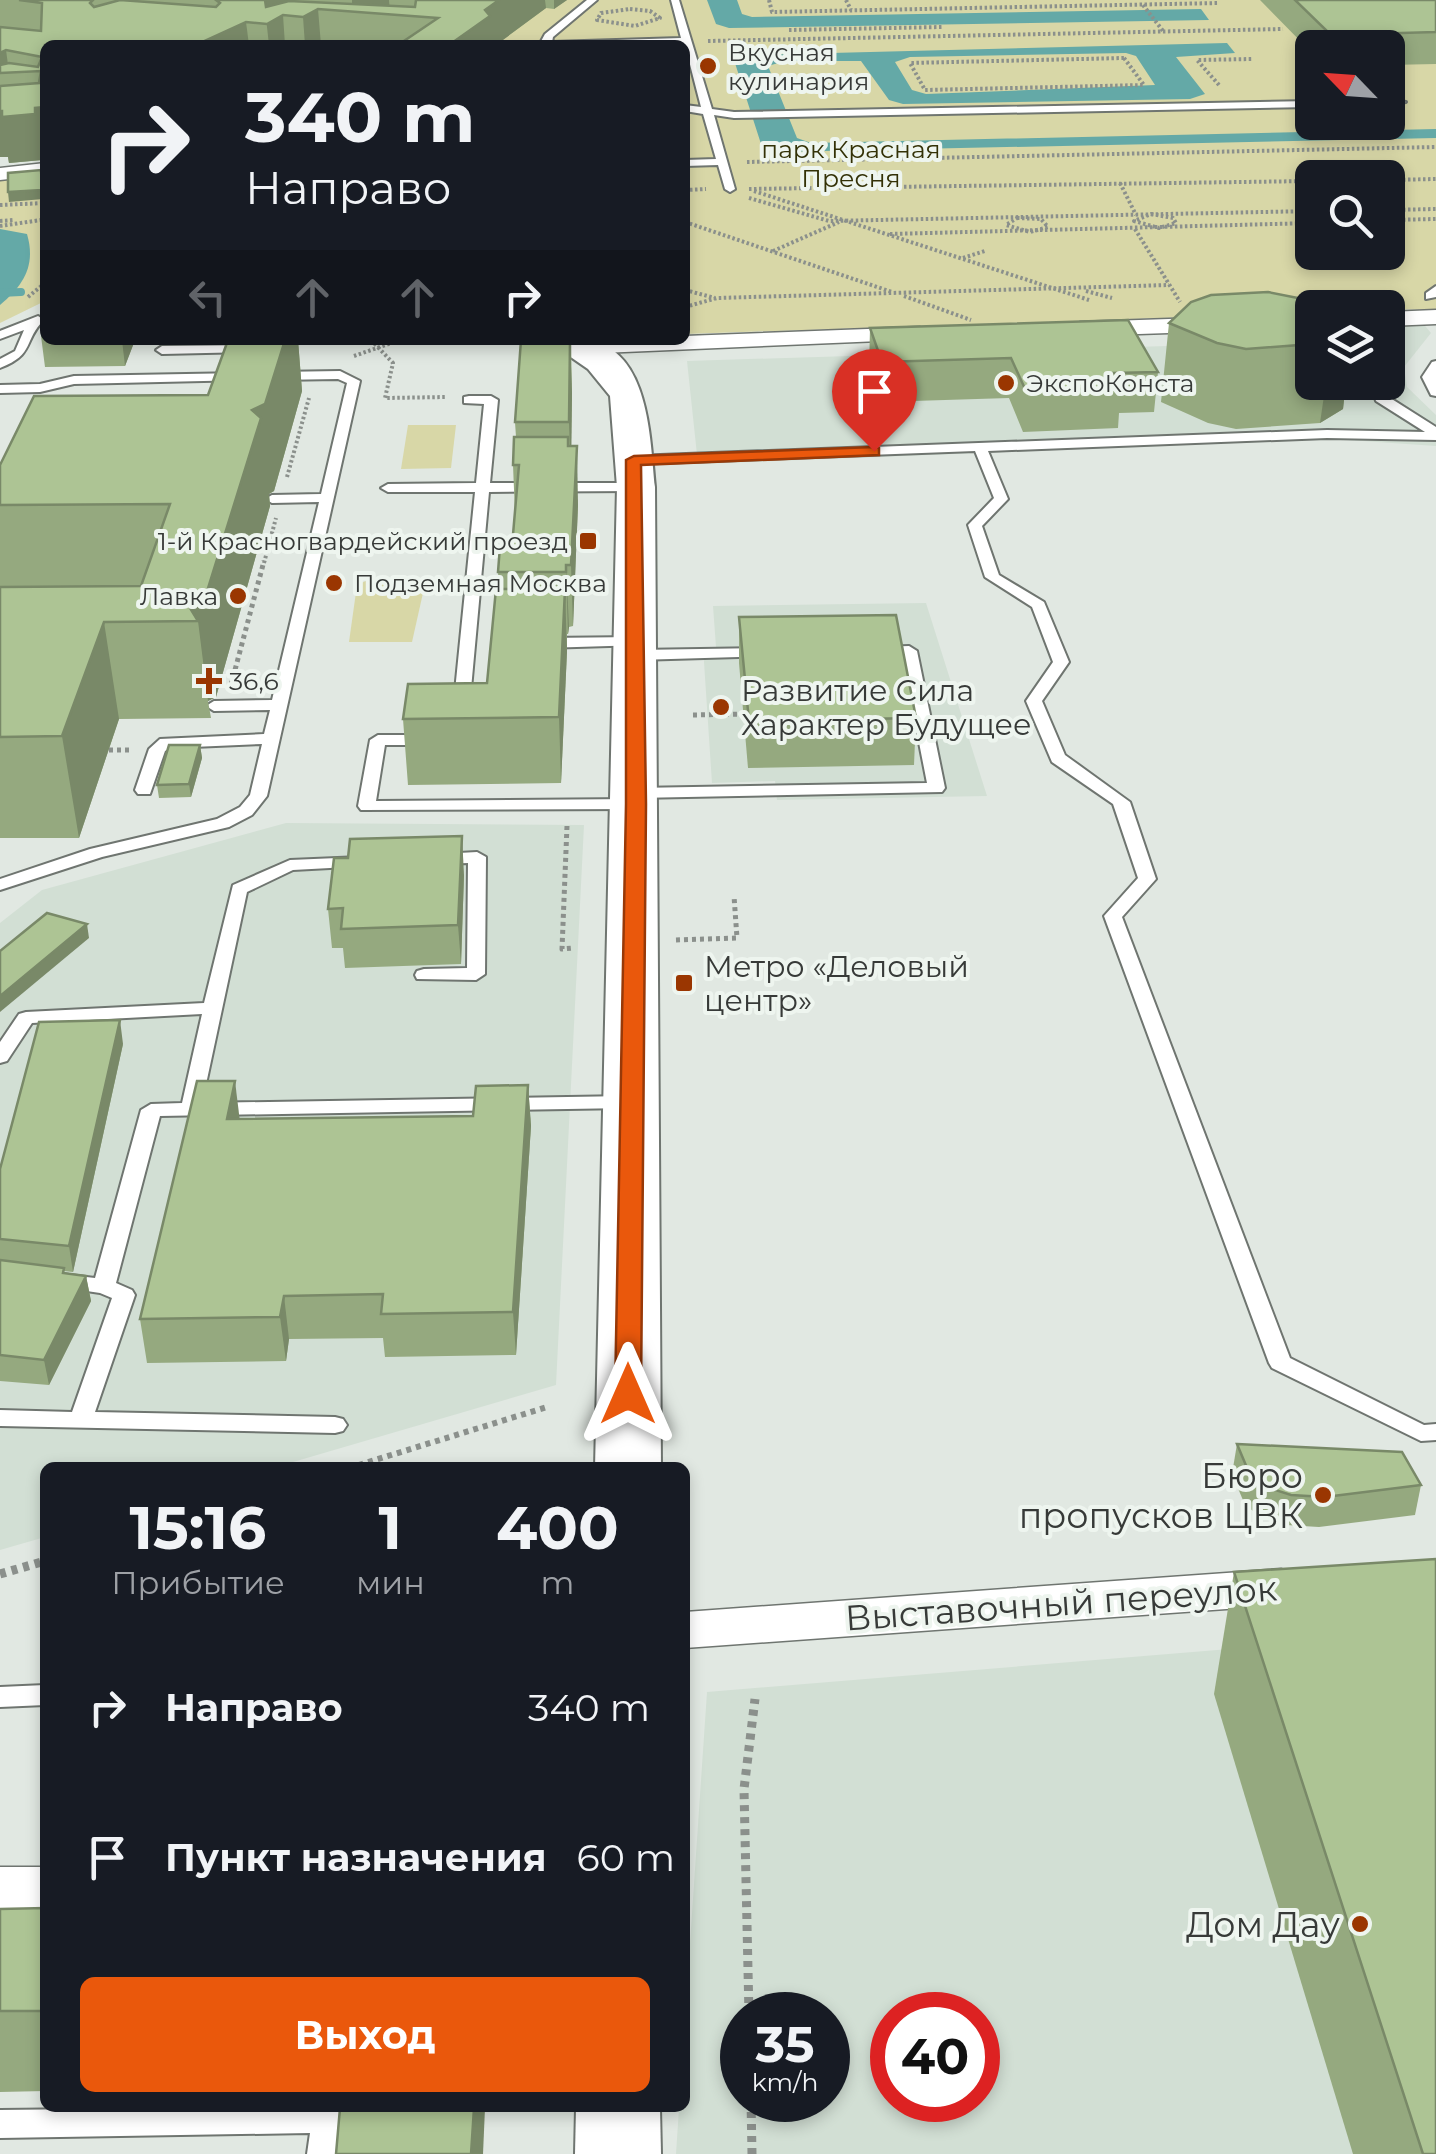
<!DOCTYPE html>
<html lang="ru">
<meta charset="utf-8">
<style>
:root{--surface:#171b24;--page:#242831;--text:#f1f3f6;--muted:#9ea1a6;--accent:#ea580c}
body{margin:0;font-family:Montserrat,sans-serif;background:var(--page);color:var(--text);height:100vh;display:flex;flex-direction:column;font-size:38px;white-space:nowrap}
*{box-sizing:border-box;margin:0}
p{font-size:32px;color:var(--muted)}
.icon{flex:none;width:55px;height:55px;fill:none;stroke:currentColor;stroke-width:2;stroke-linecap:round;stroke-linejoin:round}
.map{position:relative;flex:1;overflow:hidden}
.details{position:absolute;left:40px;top:1462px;width:650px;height:650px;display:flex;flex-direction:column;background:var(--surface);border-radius:15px;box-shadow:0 5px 15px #0003}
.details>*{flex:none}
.banner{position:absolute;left:40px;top:40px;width:650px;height:305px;border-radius:15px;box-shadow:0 5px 15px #0003;background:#171b24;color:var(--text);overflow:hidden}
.needle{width:65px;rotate:295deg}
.controls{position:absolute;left:1295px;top:30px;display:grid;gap:20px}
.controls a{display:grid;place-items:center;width:110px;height:110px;border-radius:15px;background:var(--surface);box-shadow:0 5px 15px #0003;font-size:50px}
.speed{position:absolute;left:720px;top:1992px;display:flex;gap:20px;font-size:50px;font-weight:700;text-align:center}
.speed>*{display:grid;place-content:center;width:130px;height:130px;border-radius:50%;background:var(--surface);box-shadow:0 5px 15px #0003;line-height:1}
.speed small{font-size:25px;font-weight:400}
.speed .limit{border:15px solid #d22;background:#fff;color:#111}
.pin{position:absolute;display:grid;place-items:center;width:85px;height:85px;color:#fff;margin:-102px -42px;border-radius:50% 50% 50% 0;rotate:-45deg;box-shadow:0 0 10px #0007}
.pin .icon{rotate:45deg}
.me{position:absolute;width:110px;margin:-55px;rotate:0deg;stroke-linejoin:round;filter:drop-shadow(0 0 8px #0008)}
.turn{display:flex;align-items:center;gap:35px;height:210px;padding:0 40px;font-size:45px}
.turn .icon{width:130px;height:130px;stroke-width:2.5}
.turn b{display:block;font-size:70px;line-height:85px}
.lanes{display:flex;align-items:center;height:95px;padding:0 40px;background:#0003;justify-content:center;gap:50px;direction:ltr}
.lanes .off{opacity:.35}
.eta{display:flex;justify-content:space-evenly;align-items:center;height:170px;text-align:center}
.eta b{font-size:60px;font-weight:700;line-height:70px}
.action{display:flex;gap:20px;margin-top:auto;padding:20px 40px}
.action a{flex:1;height:115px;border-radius:15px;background:var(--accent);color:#fff;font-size:40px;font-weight:700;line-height:115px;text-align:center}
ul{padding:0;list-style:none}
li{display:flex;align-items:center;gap:30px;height:150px;padding:0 40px}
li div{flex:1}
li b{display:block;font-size:38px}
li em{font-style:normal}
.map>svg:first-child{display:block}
</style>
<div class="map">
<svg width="1436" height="2154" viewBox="0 0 1436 2154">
<rect width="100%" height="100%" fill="#e1e8e2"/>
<g fill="#d2dfd4" fill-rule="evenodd">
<path d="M1421,321L1431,333L1404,367L1407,387L1436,415V446L1333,439L698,464L687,361L1198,345L1312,382H1388V322Z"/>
<path d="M926,603L987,796L777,800L775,781L712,783L703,647H716L713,606Z"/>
<path d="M286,823L584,825L556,1385L276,1467L45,1468V1537L0,1550V923L42,890Z"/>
<path d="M1436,1632V2154H676L679,2108H685V2017L707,1692ZM742,2015H828V2100H742ZM892,2015H978V2100H892Z"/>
</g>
<g fill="#d8d7a7" fill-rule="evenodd">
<path d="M465,0H1436V310L1312,308V313L685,334V45H404ZM1312,48H1388V122H1312ZM1312,178H1388V252H1312Z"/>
<path d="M45,176V301L0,323V181Z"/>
<path d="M408,425H456L451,468L401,469Z"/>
<path d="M414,579L425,584L412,642H349L357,585L370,579Z"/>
</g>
<g fill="#64a9a7" fill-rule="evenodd">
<path d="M707,0H737L742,14L752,17L1201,9L1209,20L729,28L716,24Z"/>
<path d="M1227,43L1235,53L1176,57L1205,94L1190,99L903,104L889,100L861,61H785L768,66L797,138L811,143L1436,129V138L776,152L762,147L734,60L751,55ZM1126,53L1136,56L1155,85L926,94L912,90L895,62L910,57Z"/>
<path d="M0,229L27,234C36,265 24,285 0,305Z"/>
</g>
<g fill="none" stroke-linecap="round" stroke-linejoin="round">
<path stroke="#64a9a7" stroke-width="8" d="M0,293L21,292"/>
<g stroke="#6f7570" stroke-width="4">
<g id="lane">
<path d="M587,0H597L553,37L552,42L681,38L671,0H679L712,109L734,112L1312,101V107L734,118L714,115L735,189L730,192L725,189L718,165L685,166V160L716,159L703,114L685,111V105L701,107L685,45H539L545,34Z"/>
<path d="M1388,99L1406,102L1388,105Z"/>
<path d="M1436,286V297L1426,299V293Z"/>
<path d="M38,316L44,320C23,340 36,354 0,368V359L15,351L24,330L0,339V331Z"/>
<path d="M254,345L256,348L250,352L162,354L156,350L162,346Z"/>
<path d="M1436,361V396L1431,395L1422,377L1432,362Z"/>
<path d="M340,371L360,381L267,796L252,815L229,827L102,857L0,890V879L90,849L217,819L240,807L250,795L262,744L170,748L165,751L150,794H138L135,790L149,749L160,739L264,734L270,710L214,711L206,706L214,701L272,700L319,502L272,503L265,499L272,495L321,494L347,383L338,379L276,380L270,376L276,372Z"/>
<path d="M242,373L248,377L247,380L74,384L40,392L0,393V385L40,384L74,376Z"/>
<path d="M1370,382H1383L1387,396L1436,427V440L1327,438L988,451L1008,499L982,526L999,575L1044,602L1069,662L1042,701L1065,755L1130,802L1156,879L1122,917L1290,1358L1424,1425L1436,1424V1440L1421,1441L1272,1368L1269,1363L1104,916L1138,878L1113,804L1052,762L1026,701L1053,662L1032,607L985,577L968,525L994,498L975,451L634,464L627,460L634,456L1327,430L1425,432L1376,401Z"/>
<path d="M469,396H491L498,400L490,483H636L643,487L636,491L489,492L469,711L461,716L453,711L475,492H388L381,488L388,484L476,483L484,404L464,403V397Z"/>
<path d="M637,637L642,639V645L544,648L536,643L544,638Z"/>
<path d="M909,646L917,651L945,788L942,792L636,798L627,793L636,788L927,783L902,656L879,657L871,652L879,647Z"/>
<path d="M765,648L771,650V656L637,660L629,655L637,650Z"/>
<path d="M378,735H431L439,740L431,745H385L376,801L634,799L643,804L634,809L361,810L358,806L370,740Z"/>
<path d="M477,852L486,857L485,974L476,980L417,979L415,975L417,971L424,969L467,968L468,863L440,864L431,859L440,854Z"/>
<path d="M361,857L370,862L367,866L293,870L247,892L202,1103L627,1096L637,1102L627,1108L160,1116L116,1283L132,1290L135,1295L95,1412L335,1417L343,1419L347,1425L343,1431L335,1433L0,1426V1410L72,1412L112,1298L100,1293L53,1286L50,1281L61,1274L95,1278L141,1110L151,1104L182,1103L202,1014L32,1023L7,1061L0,1063V1042L19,1014L26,1012L204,1003L233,885L290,860Z"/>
<path d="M45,1685V1705L0,1707V1687Z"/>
<path d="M172,2108H333L338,2109L342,2119L339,2154H307L310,2133L0,2138V2110Z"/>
</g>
</g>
<g stroke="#6f7570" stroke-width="3">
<g id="street">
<path d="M45,163V175L0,180V168Z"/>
<path d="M1436,310V324L1388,326V312Z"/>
<path d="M1312,314V328L1080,336L1068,329L1080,322Z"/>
<path d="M920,327L932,334L928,339L578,354L566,347L578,340H685V336Z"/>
<path d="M1281,1569L1298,1575L1305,1587L1298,1599L1281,1605L685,1648V1612Z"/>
<rect x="0" y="1867" width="45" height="44"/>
</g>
</g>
<g stroke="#6f7570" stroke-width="4">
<g id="secondary">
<path d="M546,340C559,340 573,338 586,340C650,348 650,440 655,487L661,1468H595L617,487L610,396L588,369Z"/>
<path d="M576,2108H660L661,2154H575Z"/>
</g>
</g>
<g stroke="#8b908c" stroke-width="4" stroke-dasharray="2.5 2.5" stroke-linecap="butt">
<path d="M769,0L772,12L1219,3"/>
<path d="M846,0L851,10"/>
<path d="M1143,5L1163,31"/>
<path d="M630,9L650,11L660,18L635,26L597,20L601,13Z"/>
<path d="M789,30L942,27"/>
<path d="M708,41L1283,29"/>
<path d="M1124,58L1144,85L925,90L910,63Z"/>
<path d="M1219,85L1197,60L1252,59"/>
<path d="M1325,123L1365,122"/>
<path d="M747,162L1436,147"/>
<path d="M1388,180L1436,179"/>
<path d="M1120,183L1136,215"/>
<path d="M749,189L1312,181"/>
<path d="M685,190L706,189"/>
<path d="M754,191L1089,300"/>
<path d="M749,198L829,221L1312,211"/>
<path d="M0,205L45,203"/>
<path d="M1388,210L1436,209"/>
<path d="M1151,214L1173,218L1176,223L1159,228L1134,221Z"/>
<path d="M1017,218L1041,219L1048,227L1030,232L1006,225Z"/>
<path d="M1388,220L1436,219"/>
<path d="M0,221L14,220"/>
<path d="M685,222L892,292"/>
<path d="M0,226L41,220L45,225"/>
<path d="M1135,229L1180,302"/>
<path d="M890,234L1312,223"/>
<path d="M773,251L839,222"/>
<path d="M963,258L985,251"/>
<path d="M685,290L715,298"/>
<path d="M1086,291L1112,298"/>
<path d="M904,296L971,320"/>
<path d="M28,297L45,283"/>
<path d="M685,307L717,298L1169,285"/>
<path d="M371,340L393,363L385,398L446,397"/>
<path d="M354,356L400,340"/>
<path d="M287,477L309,398"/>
<path d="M256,541L294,540"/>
<path d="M264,563L276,518"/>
</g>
<g stroke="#8b908c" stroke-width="5" stroke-dasharray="4 4" stroke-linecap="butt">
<path d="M231,685L264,561"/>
<path d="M693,715L744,714"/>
<path d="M101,750H129"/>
<path d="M567,826L562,949L573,948"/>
<path d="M676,940L737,938L734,896"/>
</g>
<path stroke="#8b908c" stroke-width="6" stroke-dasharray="5 5" stroke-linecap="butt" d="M349,1468L547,1407"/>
<g stroke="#8b908c" stroke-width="9" stroke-dasharray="6 6" stroke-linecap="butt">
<path d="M0,1574L45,1561"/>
<path d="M749,2015L744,1789L755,1699"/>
<path d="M751,2100L752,2154"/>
</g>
<use href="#lane" fill="#fff" fill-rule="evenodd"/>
<use href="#street" fill="#fff" fill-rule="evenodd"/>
<use href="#secondary" fill="#fff" fill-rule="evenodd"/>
</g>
<g fill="#95a97f">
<path d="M0,0H567L554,9L546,8L496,45H45L42,160L9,163L8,157H0Z"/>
<path d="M1260,0H1436V64L1388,65V48H1312V53Z"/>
<path d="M1312,308V382H1346L1343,409L1320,423L1236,429L1208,423L1161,402L1169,323Z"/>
<path d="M45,327V340H135L125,366L45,367L41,336Z"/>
<path d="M870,328L1158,372L1154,412L1119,413L1118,428L1023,432L1009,398L881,402L869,368Z"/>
<path d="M228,340H298L302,391L274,491L269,494L270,506L216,697L208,701L211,718L119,719L79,838H0V465L208,395Z"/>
<path d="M571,340L572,393L571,446L578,505L573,626L569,627L568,634H567V651L561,783L408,785L403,719L487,683L499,589L498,572L512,546L515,514L513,465L516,437L515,422Z"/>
<path d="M739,617L916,718L914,765L748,768L739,663Z"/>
<path d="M200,745L202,758L191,797L159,798L157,785Z"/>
<path d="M464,875L461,964L345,968L343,948H332L328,909Z"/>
<path d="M123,1044L73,1272L64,1271L65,1274L86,1276L91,1301L49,1385L0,1381V1169Z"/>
<path d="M528,1085L531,1126L516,1355L385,1357L383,1338L289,1339L286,1361L147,1363L140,1319L240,1119L473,1116Z"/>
<path d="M1237,1444L1421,1485L1415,1515L1319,1527L1286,1525L1261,1517L1245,1505L1232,1474Z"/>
<path d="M1234,1572L1436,2154H1353L1214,1694Z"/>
<path d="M45,1908V2091L0,2092V1909Z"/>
</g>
<g fill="#798968">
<path d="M264,0H295L297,17L283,15L285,45H269Z"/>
<path d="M352,0H389L390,14L352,11Z"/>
<path d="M499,0H545L546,8L496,45H449L485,10Z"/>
<path d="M554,0H567L554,9Z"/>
<path d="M318,9L321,45H305L303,17Z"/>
<path d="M246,22L249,45H196Z"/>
<path d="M6,50L9,72L0,73V53Z"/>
<path d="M45,107V153H42V160L9,163L8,157H0V111Z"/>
<path d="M41,170L43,199L9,202L8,192Z"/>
<path d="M122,340H135L125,366Z"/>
<path d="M285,340H298L302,391L274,491L269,494L270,506L216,697L208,701L198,621L190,608L252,410Z"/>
<path d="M570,340L572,393L571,479L569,422Z"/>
<path d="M1326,382H1346L1343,409L1320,423Z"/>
<path d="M577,446L578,505L573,626L571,565Z"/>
<path d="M566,565L569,627L568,634L566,572Z"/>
<path d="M565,589L567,651L561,783L559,717Z"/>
<path d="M104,622L119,719L79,838L62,736Z"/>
<path d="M200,745L202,758L191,797L189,784Z"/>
<path d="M462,836L464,875L461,964L458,925Z"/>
<path d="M87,924L89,938L0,1012V996Z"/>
<path d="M120,1020L123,1044L73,1272L69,1246Z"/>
<path d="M235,1081L240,1122L227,1119Z"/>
<path d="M528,1085L531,1126L516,1355L513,1312Z"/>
<path d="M86,1276L91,1301L49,1385L44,1360Z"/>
<path d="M284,1296L289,1339L286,1361L280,1317Z"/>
<path d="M474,2108H485L483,2154H471Z"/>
</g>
<g fill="#adc494" stroke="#798968" stroke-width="2.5">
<path d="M19,0H93L90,3L94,7L120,0L216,7L220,3L216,0H265L266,7L289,1L415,7L416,0H499L485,10L490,16L449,45H398L438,18L318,9L303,17L283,15L267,24L246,22L196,45H45V107L35,108V114L2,117V111H0V86L39,83L41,71L0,73V65L9,63L38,67L42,57L6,50L0,53V27L41,31L42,3Z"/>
<path d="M1295,0H1436V32L1331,35Z"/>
<path d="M41,170L42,190L8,192V173Z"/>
<path d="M1268,292L1323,303L1332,308H1312V344L1246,349L1217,343L1169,323L1191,302L1211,295Z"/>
<path d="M1128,320L1158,372L1114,373L1121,387L1026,391L1011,358L882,362L870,328Z"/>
<path d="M228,340H285L265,404L252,410L261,418L204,601L190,608L198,621L104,622L62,736L0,737V587L141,586L170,504L0,505V465L34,396L208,395Z"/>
<path d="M521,340H570L569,422H515Z"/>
<path d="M514,437H568V446H577L571,565H566V572H498L500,546H512L519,465H513Z"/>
<path d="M496,589H565L559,717L403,719L408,684L487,683Z"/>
<path d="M896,615L916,718L749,721L739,617Z"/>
<path d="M169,745H200L189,784L157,785Z"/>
<path d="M462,836L458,925L341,929L343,908L328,909L334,858H348L350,839Z"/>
<path d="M47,913L87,924L0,996V951Z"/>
<path d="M120,1020L69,1246L0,1239V1169L39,1022Z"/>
<path d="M197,1081H235L227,1119L473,1116L476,1086L528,1085L513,1312L381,1314L383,1294L284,1296L280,1317L140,1319Z"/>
<path d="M0,1260L64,1268L63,1273L86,1276L44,1360L0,1355Z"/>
<path d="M1237,1444L1402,1452L1421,1485L1325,1497L1291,1495L1266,1487L1250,1475Z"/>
<path d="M1436,1559V2154H1423L1234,1572Z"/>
<path d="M45,1908V2011H0V1909Z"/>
<path d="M340,2108H474L471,2154H336Z"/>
</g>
<path fill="#ea580c" stroke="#983908" stroke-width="2.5" d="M874,447L879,448V455L641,465L646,804L641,1394L628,1403L615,1394L626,804V460L634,456Z"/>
<g fill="#9a3601" stroke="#eef5ef" stroke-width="4">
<circle cx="708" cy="66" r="10"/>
<circle cx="1006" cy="383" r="10"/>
<rect x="578" y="531" width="20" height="20" rx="5"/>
<circle cx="334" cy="583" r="10"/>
<circle cx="238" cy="596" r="10"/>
<path d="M204 666h10v10h10v10h-10v10h-10v-10h-10v-10h10z"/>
<circle cx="721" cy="707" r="10"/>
<rect x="674" y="973" width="20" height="20" rx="5"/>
<circle cx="1323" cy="1495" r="10"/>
<circle cx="1360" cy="1924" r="10"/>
</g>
<g text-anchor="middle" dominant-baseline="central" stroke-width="8" stroke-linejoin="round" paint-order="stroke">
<g font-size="25" fill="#373a38" stroke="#eef5ef" text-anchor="start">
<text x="728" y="52">Вкусная<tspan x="728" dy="29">кулинария</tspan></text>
<text x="1026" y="383">ЭкспоКонста</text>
<text x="568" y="541" text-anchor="end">1-й Красногвардейский проезд</text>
<text x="354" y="583">Подземная Москва</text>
<text x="218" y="596" text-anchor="end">Лавка</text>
<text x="229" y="681">36,6</text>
</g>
<g font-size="25" fill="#333106" stroke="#eef5ef">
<text x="851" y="149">парк Красная<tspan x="851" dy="29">Пресня</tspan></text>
</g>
<g font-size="30" fill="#373a38" stroke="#eef5ef" text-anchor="start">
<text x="741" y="690">Развитие Сила<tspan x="741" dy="34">Характер Будущее</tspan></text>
<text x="704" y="966">Метро «Деловый<tspan x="704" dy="34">центр»</tspan></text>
</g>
<g font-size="35" fill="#373a38" stroke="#eef5ef" text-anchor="end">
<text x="1303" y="1475">Бюро<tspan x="1303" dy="40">пропусков ЦВК</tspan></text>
<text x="1340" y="1924">Дом Дау</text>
</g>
<g font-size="35" fill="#373a38" stroke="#eef5ef">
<text transform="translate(1061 1603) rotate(-4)">Выставочный переулок</text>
</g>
</g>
</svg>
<div class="controls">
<a><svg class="needle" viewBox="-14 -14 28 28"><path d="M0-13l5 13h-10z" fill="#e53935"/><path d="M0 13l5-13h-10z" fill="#9ea1a6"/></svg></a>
<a><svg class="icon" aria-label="search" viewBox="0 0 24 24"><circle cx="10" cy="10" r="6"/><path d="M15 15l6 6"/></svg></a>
<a><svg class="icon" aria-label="layers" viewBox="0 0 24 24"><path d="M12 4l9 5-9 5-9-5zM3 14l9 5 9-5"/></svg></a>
</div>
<div class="speed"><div>35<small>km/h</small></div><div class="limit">40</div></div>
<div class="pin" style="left:874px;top:451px;background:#d93025"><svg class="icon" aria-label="arrive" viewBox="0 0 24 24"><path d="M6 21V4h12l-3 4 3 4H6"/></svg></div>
<svg class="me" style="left:628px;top:1394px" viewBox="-20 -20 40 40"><path d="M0-17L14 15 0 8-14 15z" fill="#ea580c" stroke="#fff" stroke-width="4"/></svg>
<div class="banner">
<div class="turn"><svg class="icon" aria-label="right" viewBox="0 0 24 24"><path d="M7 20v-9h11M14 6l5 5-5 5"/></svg><div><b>340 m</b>Направо</div></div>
<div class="lanes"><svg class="icon off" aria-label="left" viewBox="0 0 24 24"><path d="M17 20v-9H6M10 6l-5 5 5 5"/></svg><svg class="icon off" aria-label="ahead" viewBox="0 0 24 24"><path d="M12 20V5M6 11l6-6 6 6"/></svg><svg class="icon off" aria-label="ahead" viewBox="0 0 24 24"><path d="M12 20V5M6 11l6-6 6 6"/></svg><svg class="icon" aria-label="right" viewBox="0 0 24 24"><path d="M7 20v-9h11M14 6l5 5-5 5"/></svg></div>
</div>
<section class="details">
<div class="eta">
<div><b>15:16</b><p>Прибытие</p></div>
<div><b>1</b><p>мин</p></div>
<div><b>400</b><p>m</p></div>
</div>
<ul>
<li><svg class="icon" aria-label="right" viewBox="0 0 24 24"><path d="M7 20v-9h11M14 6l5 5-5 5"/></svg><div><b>Направо</b></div><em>340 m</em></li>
<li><svg class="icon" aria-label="arrive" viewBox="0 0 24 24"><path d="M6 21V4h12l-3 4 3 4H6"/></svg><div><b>Пункт назначения</b></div><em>60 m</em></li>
</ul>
<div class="action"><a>Выход</a></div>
</section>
</div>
